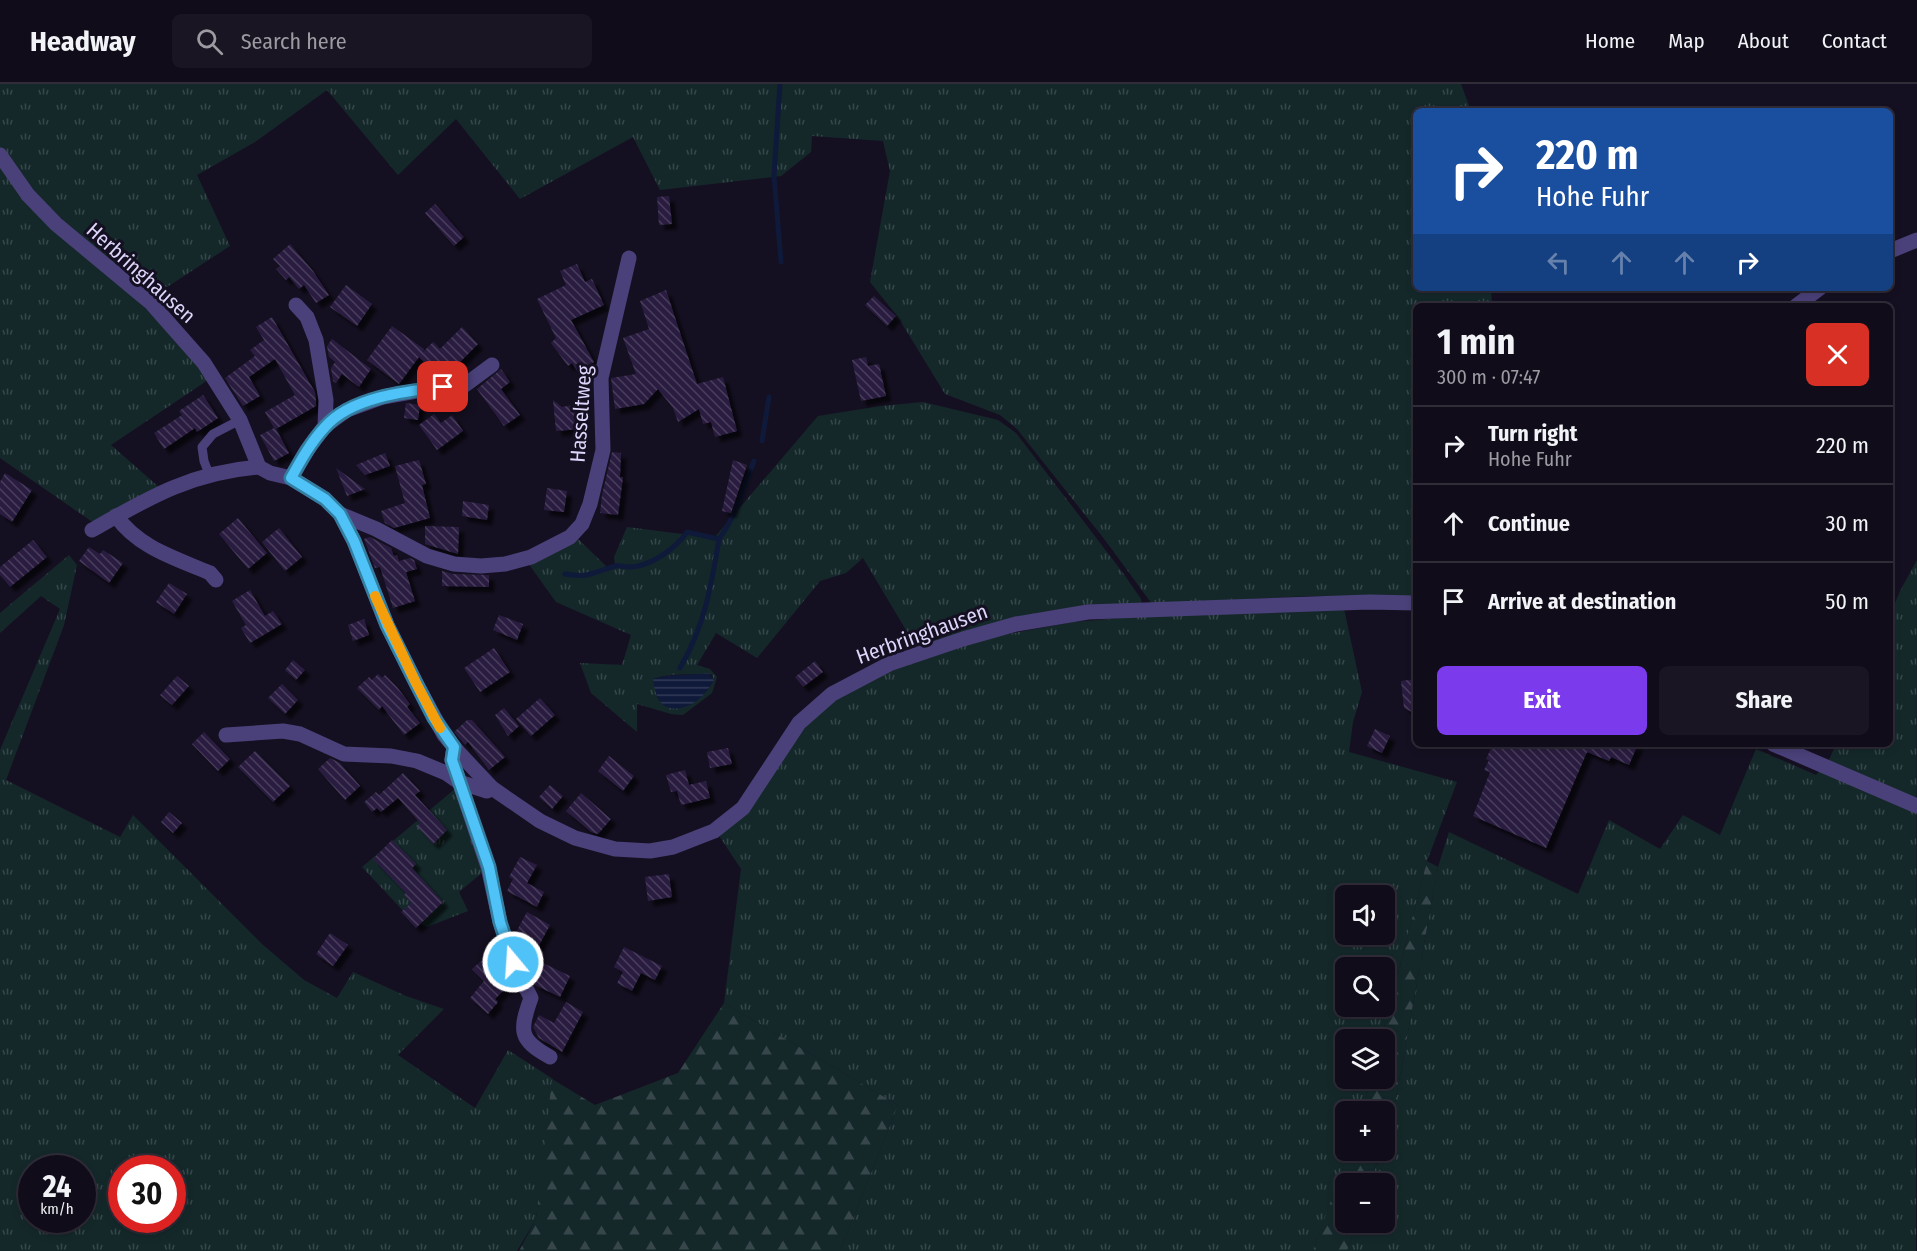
<!DOCTYPE html>
<meta charset="utf-8">
<style>
:root{--surface:#100c19;--page:#191522;--text:#f1f3f6;--muted:#9c9ba2;--line:#302c38;--accent:#7c3aed}
body{margin:0;font-family:"Fira Sans Condensed",sans-serif;background:var(--page);color:var(--text);height:100vh;display:flex;flex-direction:column;font-size:22px;white-space:nowrap}
*{box-sizing:border-box;margin:0}
p{font-size:20px;color:var(--muted)}
.icon{flex:none;width:33px;height:33px;fill:none;stroke:currentColor;stroke-width:2;stroke-linecap:round;stroke-linejoin:round}
.map{position:relative;flex:1;overflow:hidden}
.drawer{position:absolute;left:1413px;top:219px;width:480px;height:444px;display:flex;flex-direction:column;background:var(--surface);border-radius:9px;box-shadow:0 3px 9px #0003,0 0 0 2px var(--line)}
.drawer>*{flex:none}
.hud{position:absolute;left:1413px;top:24px;width:480px;height:183px;border-radius:9px;box-shadow:0 3px 9px #0003,0 0 0 2px var(--line);background:#1a4fa0;color:#fff;overflow:hidden}
.fabs{position:absolute;left:1335px;top:801px;display:grid;gap:12px}
.fabs a{display:grid;place-items:center;width:60px;height:60px;border-radius:9px;background:var(--surface);box-shadow:0 3px 9px #0003,0 0 0 2px var(--line);font-size:30px}
.speed{position:absolute;left:18px;top:1071px;display:flex;gap:12px;font-size:30px;font-weight:700;text-align:center}
.speed>*{display:grid;place-content:center;width:78px;height:78px;border-radius:50%;background:var(--surface);box-shadow:0 3px 9px #0003,0 0 0 2px var(--line);line-height:1}
.speed small{font-size:15px;font-weight:400}
.speed .limit{border:9px solid #d22;background:#fff;color:#111}
.pin{position:absolute;display:grid;place-items:center;width:51px;height:51px;color:#fff;margin:-26px;border-radius:12px;box-shadow:0 3px 9px #0006}
.me{position:absolute;width:66px;margin:-33px;rotate:342deg;stroke-linejoin:round;filter:drop-shadow(0 0 4px #0008)}
.turn{display:flex;align-items:center;gap:21px;height:126px;padding:0 24px;font-size:27px}
.turn .icon{width:78px;height:78px;stroke-width:2.5}
.turn b{display:block;font-size:42px;line-height:51px}
.lanes{display:flex;align-items:center;height:57px;padding:0 24px;background:#0003;justify-content:center;gap:30px;direction:ltr}
.lanes .off{opacity:.35}
.round{display:grid;place-items:center;flex:none;width:63px;height:63px;border-radius:9px;background:var(--page)}
.head{display:flex;align-items:center;justify-content:space-between;height:102px;padding:0 24px}
h1{font-size:36px;font-weight:700;line-height:45px}
.cta{display:flex;gap:12px;margin-top:auto;padding:12px 24px}
.cta a{flex:1;height:69px;border-radius:9px;background:var(--accent);color:#fff;font-size:24px;font-weight:700;line-height:69px;text-align:center}
.cta a+a{background:var(--page);color:var(--text)}
ul{padding:0;list-style:none}
li{display:flex;align-items:center;gap:18px;height:78px;padding:0 24px;border-top:2px solid var(--line)}
li div{flex:1}
li b{display:block;font-size:22px}
li em{font-style:normal}
header{display:flex;align-items:center;gap:36px;box-sizing:border-box;height:84px;padding:0 30px;background:var(--surface);border-bottom:2px solid var(--line)}
header strong{font-size:28px}
nav{display:flex;gap:33px;margin-inline-start:auto;font-size:21px}
.search{width:420px;height:54px;background:var(--page);display:flex;align-items:center;gap:15px;box-sizing:border-box;padding:0 21px;border-radius:9px;color:var(--muted);font-size:22px}
.map>svg:first-child{display:block}
</style>
<header>
<strong>Headway</strong>
<div class="search"><svg class="icon" aria-label="search" viewBox="0 0 24 24"><circle cx="10" cy="10" r="6"/><path d="M15 15l6 6"/></svg>Search here</div>
<nav><a>Home</a><a>Map</a><a>About</a><a>Contact</a></nav>
</header>
<div class="map">
<svg width="1917" height="1167" viewBox="0 0 1917 1167">
<defs>
<pattern id="grass-tufts" width="24" height="20" patternUnits="userSpaceOnUse" patternTransform="scale(1.5)"><rect width="24" height="20" fill="#14282a"/><path d="M3 7l-1-3M5 7V3M7 7l1-3M15 17l-1-3M17 17v-4M19 17l1-3" fill="none" stroke="#36464a"/></pattern>
<pattern id="forest-firs" width="22" height="20" patternUnits="userSpaceOnUse" patternTransform="scale(1.5)"><rect width="22" height="20" fill="#14282a"/><path d="M5 1l3.5 6h-7zM16 11l3.5 6h-7z" fill="#36464a"/></pattern>
<pattern id="water-rules" width="6" height="5" patternUnits="userSpaceOnUse" patternTransform="scale(1.5)"><rect width="6" height="5" fill="#0f193a"/><path d="M0 2.5h6" fill="none" stroke="#323a57"/></pattern>
<pattern id="building-back-hatch" width="6" height="6" patternUnits="userSpaceOnUse" patternTransform="scale(1.5)"><rect width="6" height="6" fill="#291e3f"/><path d="M-1 5l2 2M0 0l6 6M5-1l2 2" fill="none" stroke="#483e5c"/></pattern>
<filter id="shadow"><feDropShadow dx="5.5" dy="5.5" stdDeviation="1.5" flood-color="#0009"/></filter>
</defs>
<rect width="100%" height="100%" fill="#151021"/>
<g fill="url(#grass-tufts)" fill-rule="evenodd">
<path d="M0,0H1461L1471,27H1416V204H1491L1492,222H1416V514L1308,512L1152,520L1105,456L1017,345L1000,331L945,310L898,233L870,198L890,87L883,57L812,52L811,68L781,92L660,106L633,53L520,115L456,35L398,91L327,6L255,58L197,91L230,162L141,220L187,266L208,296L111,361L160,404L94,439L0,374Z"/>
<path d="M923,318L998,336L1016,349L1123,489L1141,515L1142,521L918,566L863,474L846,489L820,497L757,574L716,549L697,581L710,585L717,593L712,609L683,631L671,630L637,620V648L591,609L580,579L622,581L631,551L556,518L528,479L576,453L608,484L615,481L614,473L627,443L714,454L818,332L881,322ZM708,589L712,591L714,596L707,607L662,620L657,613L653,595C673,588 688,592 708,589Z"/>
<path d="M69,471L77,481L64,541L6,696L120,753L133,731L262,860L304,896L337,914L353,888L406,912L444,925L398,971L475,1024L508,966L553,995L536,1135L517,1167H0V666L60,525L41,512L0,549V529ZM32,1084H82V1136H32ZM122,1084H172V1136H122Z"/>
<path d="M1917,476L1916,1167H1347L1357,1139L1384,1138V1100L1370,1099L1381,1067L1384,1066L1385,1057L1392,1036L1438,783L1449,748L1578,810L1609,736L1660,765L1683,731L1720,751L1756,665L1816,691L1828,678L1836,660H1890V531L1900,507Z"/>
<path d="M1344,525L1362,608L1353,638L1349,668L1457,698L1427,777L1381,955L1346,956V994L1371,995L1362,1027L1346,1028V1066L1349,1067L1313,1167H840L898,1021L724,919L741,785L718,750L804,641L838,611L894,583L965,558L1073,538L1146,532ZM1346,812H1384V850H1346ZM1346,884H1384V922H1346Z"/>
<path d="M456,704L483,788L459,808L468,827L427,843L409,833L362,783Z"/>
</g>
<g fill="url(#forest-firs)">
<path d="M1427,777L1438,783L1392,1036L1385,1057L1384,1028L1362,1027L1371,995L1384,994V956L1381,955Z"/>
<path d="M724,919L898,1021L840,1167H519L536,1135L552,995L595,1021L678,989Z"/>
<path d="M1349,1066L1381,1067L1370,1099L1346,1100V1138L1357,1139L1347,1167H1313Z"/>
</g>
<path fill="url(#water-rules)" d="M708,589L714,596C709,604 703,613 695,618C683,626 665,629 658,614C655,609 654,601 653,595C673,589 688,592 708,589Z"/>
<g fill="none" stroke-linecap="round" stroke-linejoin="round">
<g stroke="#0f193a" stroke-width="5">
<path d="M780,0L774,91L781,178"/>
<path d="M762,357L769,313"/>
<path d="M565,490C589,494 593,489 615,482C620,481 623,483 629,483C650,483 675,465 687,448L719,455"/>
<path d="M680,584C705,541 711,503 719,455C736,432 744,403 754,377"/>
</g>
</g>
<g fill="url(#building-back-hatch)" filter="url(#shadow)">
<path d="M669,112L672,140L659,141L657,113Z"/>
<path d="M435,120L464,153L454,162L425,129Z"/>
<path d="M290,160L313,187L329,211L316,219L304,201L299,205L289,193L286,196L276,185L280,182L273,175Z"/>
<path d="M577,180L585,198L592,195L604,221L571,236L594,278L577,287L572,279L568,282L551,259L556,254L537,215L566,201L560,187Z"/>
<path d="M346,201L372,220L357,242L330,223Z"/>
<path d="M666,206L697,300L723,293L737,347L715,353L711,338L703,340L699,325L678,338L673,324L658,305L644,320L615,325L611,294L636,290L623,254L649,245L640,217Z"/>
<path d="M874,212L896,232L887,242L865,221Z"/>
<path d="M272,233L315,308L316,317V322L276,345L289,369L274,377L260,351L274,344L265,328L295,311L275,275L249,293L260,312L243,322L225,294L255,272L250,266L264,256L256,243Z"/>
<path d="M392,242L424,265L423,268L433,258L440,265L462,243L478,260L444,294H439L419,273L399,300L367,276Z"/>
<path d="M332,255L371,285L359,303L342,290L336,299L333,297L331,284L335,278L329,273L327,262Z"/>
<path d="M866,273L868,282L879,280L886,312L861,317L852,276Z"/>
<path d="M501,285L510,298L501,305L520,331L504,342L477,305Z"/>
<path d="M203,311L218,334L197,348L195,344L164,365L154,349L182,331L179,327Z"/>
<path d="M553,316L562,323L578,320L582,345L556,347Z"/>
<path d="M406,319L420,321L418,336L404,334Z"/>
<path d="M434,330L441,339L452,331L463,347L437,366L419,341Z"/>
<path d="M612,368L621,369L620,393H623L618,431L600,429L602,411Z"/>
<path d="M385,369L390,382L365,391L356,381Z"/>
<path d="M419,376L426,400L422,401L430,434L394,444L385,439L381,427L405,419L395,382Z"/>
<path d="M733,376L747,381L731,429L722,427Z"/>
<path d="M336,384L365,405L347,412Z"/>
<path d="M5,389L32,406L12,438L0,430V398Z"/>
<path d="M547,404L567,407L564,428L544,426Z"/>
<path d="M463,417L489,421L487,436L462,432Z"/>
<path d="M238,434L267,469L248,485L219,450Z"/>
<path d="M425,442L459,443L458,470L425,460Z"/>
<path d="M279,444L302,473L285,487L262,458Z"/>
<path d="M370,453L391,464L394,472L397,471L399,477L410,474L414,476L417,485L406,488L415,517L393,524L380,483L375,484L364,455Z"/>
<path d="M33,456L47,473L10,503L0,491V483Z"/>
<path d="M89,463L100,470L103,466L123,479L109,499L79,477Z"/>
<path d="M442,487L453,490L489,491V503L442,502Z"/>
<path d="M169,499L187,510L174,530L156,518Z"/>
<path d="M250,506L265,532L273,527L282,540L250,559L241,544L246,541L232,517Z"/>
<path d="M499,531L523,540L517,556L493,546Z"/>
<path d="M364,535L369,551L353,557L348,541Z"/>
<path d="M494,564L510,588L480,608L464,584Z"/>
<path d="M293,576L305,586L296,596L285,586Z"/>
<path d="M815,577L823,588L803,603L795,593Z"/>
<path d="M378,590L382,594L385,591L397,603L410,620L407,623L420,639L404,651L382,622L379,626L357,604L369,593L372,596Z"/>
<path d="M177,592L189,602L172,621L160,611Z"/>
<path d="M1416,595V630L1404,624L1401,597Z"/>
<path d="M282,600L298,616L285,630L268,614Z"/>
<path d="M540,614L555,631L531,652L516,635Z"/>
<path d="M504,624L519,642L508,652L495,631Z"/>
<path d="M467,636H472L505,673L489,686L468,658L465,661L454,648Z"/>
<path d="M1375,645L1390,652L1382,669L1367,662Z"/>
<path d="M204,648L230,675L218,687L192,660Z"/>
<path d="M1493,660H1638L1629,681L1611,673L1609,677L1587,668L1546,764L1473,732L1490,688L1484,686L1489,676L1486,675Z"/>
<path d="M728,664L732,680L710,684L707,668Z"/>
<path d="M255,667L290,702L273,718L238,683Z"/>
<path d="M609,672L634,692L623,707L598,687Z"/>
<path d="M330,674L340,679L360,702L345,716L318,685Z"/>
<path d="M685,686L689,701L706,697L710,714L681,721L677,707L671,708L666,691Z"/>
<path d="M403,689L420,707L415,711L447,746L433,760L417,742L420,739L398,714L381,728L377,724L372,728L364,718L376,708L379,711Z"/>
<path d="M550,701L563,712L552,725L539,713Z"/>
<path d="M581,709L611,735L598,750L591,748L566,727Z"/>
<path d="M169,728L182,739L173,749L161,738Z"/>
<path d="M392,756L416,780L412,784L443,818L416,844L401,828L411,819L404,811L406,809L373,775Z"/>
<path d="M520,773L537,781L527,799L544,808L537,823L507,807L513,795L509,793Z"/>
<path d="M669,790L672,813L648,817L645,793Z"/>
<path d="M527,828L550,841L538,863L515,850Z"/>
<path d="M330,849L348,861L333,882L316,870Z"/>
<path d="M624,863L662,882L655,896L641,889L632,907L617,899L623,888L614,883Z"/>
<path d="M489,870L508,889L512,898L495,915L498,918L488,930L470,914L484,897L472,885Z"/>
<path d="M541,878L570,892L560,913L535,901L533,895Z"/>
<path d="M566,918L583,928L562,968L539,954L533,943L539,931L554,939Z"/>
</g>
<g fill="none" stroke-linecap="round" stroke-linejoin="round">
<path stroke="#4b417a" stroke-width="9" d="M209,390L204,377L202,363L213,350L240,336"/>
<g stroke="#4b417a" stroke-width="15">
<path d="M0,71L28,111L56,140L151,219L204,279L240,336L259,383L270,389L291,394L325,415L340,430L354,457L387,541L416,599L444,651L461,671L492,704L540,737L575,754L615,765L650,767L673,763L714,747L743,724L799,639L832,610L889,580L963,555L1016,540L1088,528L1369,518L1416,519"/>
<path d="M1890,167L1917,156"/>
<path d="M1796,222L1820,204"/>
<path d="M325,342L347,326L383,313L422,306L465,301L492,281"/>
<path d="M291,394L307,366L325,342L326,316L316,256L307,233L296,221"/>
<path d="M340,430L376,445L427,472L454,480L481,482L505,480L531,473L570,453L582,440L590,420L603,366L601,294L629,174"/>
<path d="M116,432C139,464 175,474 210,489L216,496"/>
<path d="M92,446C148,414 192,388 259,383"/>
<path d="M226,651L283,647L300,650L344,670L391,672L417,677L446,689L459,698L487,707L492,704"/>
<path d="M1773,660L1917,722"/>
<path d="M454,663L452,676L488,783L500,838L513,878L531,914C519,947 519,956 550,973"/>
</g>
</g>
<g fill="none" stroke-linecap="round" stroke-linejoin="round">
<g stroke="#337fa1" stroke-width="15">
<path id="route" d="M443,303C407,307 351,313 325,343C311,358 301,376 291,394L325,415L340,430L354,457L387,541L416,599L434,634L454,663L452,676L489,783L500,838L513,878"/>
</g>
<use href="#route" stroke="#4fc3f7" stroke-width="10"/>
<path stroke="#f59e0b" stroke-width="10" d="M375,512L416,599L440,644"/>
</g>
<g text-anchor="middle" dominant-baseline="central" stroke-width="6" stroke-linejoin="round" paint-order="stroke">
<g font-size="21" fill="#ded5fa" stroke="#151021">
<text transform="translate(141 189) rotate(42)">Herbringhausen</text>
<text transform="translate(581 330) rotate(-86)">Hasseltweg</text>
<text transform="translate(922 550) rotate(-20)">Herbringhausen</text>
</g>
</g>
</svg>
<div class="fabs">
<a><svg class="icon" aria-label="sound" viewBox="0 0 24 24"><path d="M4 9h4l5-4v14l-5-4H4zM17 9q2 3 0 6"/></svg></a>
<a><svg class="icon" aria-label="search" viewBox="0 0 24 24"><circle cx="10" cy="10" r="6"/><path d="M15 15l6 6"/></svg></a>
<a><svg class="icon" aria-label="layers" viewBox="0 0 24 24"><path d="M12 4l9 5-9 5-9-5zM3 14l9 5 9-5"/></svg></a>
<a>+</a>
<a>−</a>
</div>
<div class="speed"><div>24<small>km/h</small></div><div class="limit">30</div></div>
<div class="pin" style="left:443px;top:303px;background:#d93025"><svg class="icon" aria-label="arrive" viewBox="0 0 24 24"><path d="M6 21V4h12l-3 4 3 4H6"/></svg></div>
<svg class="me" style="left:513px;top:878px" viewBox="-20 -20 40 40"><circle r="17" fill="#4fc3f7" stroke="#fff" stroke-width="3"/><path d="M0-11L8 9 0 5-8 9z" fill="#fff"/></svg>
<div class="hud">
<div class="turn"><svg class="icon" aria-label="right" viewBox="0 0 24 24"><path d="M7 20v-9h11M14 6l5 5-5 5"/></svg><div><b>220 m</b>Hohe Fuhr</div></div>
<div class="lanes"><svg class="icon off" aria-label="left" viewBox="0 0 24 24"><path d="M17 20v-9H6M10 6l-5 5 5 5"/></svg><svg class="icon off" aria-label="ahead" viewBox="0 0 24 24"><path d="M12 20V5M6 11l6-6 6 6"/></svg><svg class="icon off" aria-label="ahead" viewBox="0 0 24 24"><path d="M12 20V5M6 11l6-6 6 6"/></svg><svg class="icon" aria-label="right" viewBox="0 0 24 24"><path d="M7 20v-9h11M14 6l5 5-5 5"/></svg></div>
</div>
<section class="drawer">
<div class="head"><div><h1>1 min</h1><p>300 m · 07:47</p></div><a class="round" style="background:#d93025;color:#fff"><svg class="icon" aria-label="close" viewBox="0 0 24 24"><path d="M6 6l12 12M18 6L6 18"/></svg></a></div>
<ul>
<li><svg class="icon" aria-label="right" viewBox="0 0 24 24"><path d="M7 20v-9h11M14 6l5 5-5 5"/></svg><div><b>Turn right</b><p>Hohe Fuhr</p></div><em>220 m</em></li>
<li><svg class="icon" aria-label="ahead" viewBox="0 0 24 24"><path d="M12 20V5M6 11l6-6 6 6"/></svg><div><b>Continue</b></div><em>30 m</em></li>
<li><svg class="icon" aria-label="arrive" viewBox="0 0 24 24"><path d="M6 21V4h12l-3 4 3 4H6"/></svg><div><b>Arrive at destination</b></div><em>50 m</em></li>
</ul>
<div class="cta"><a>Exit</a><a>Share</a></div>
</section>
</div>
